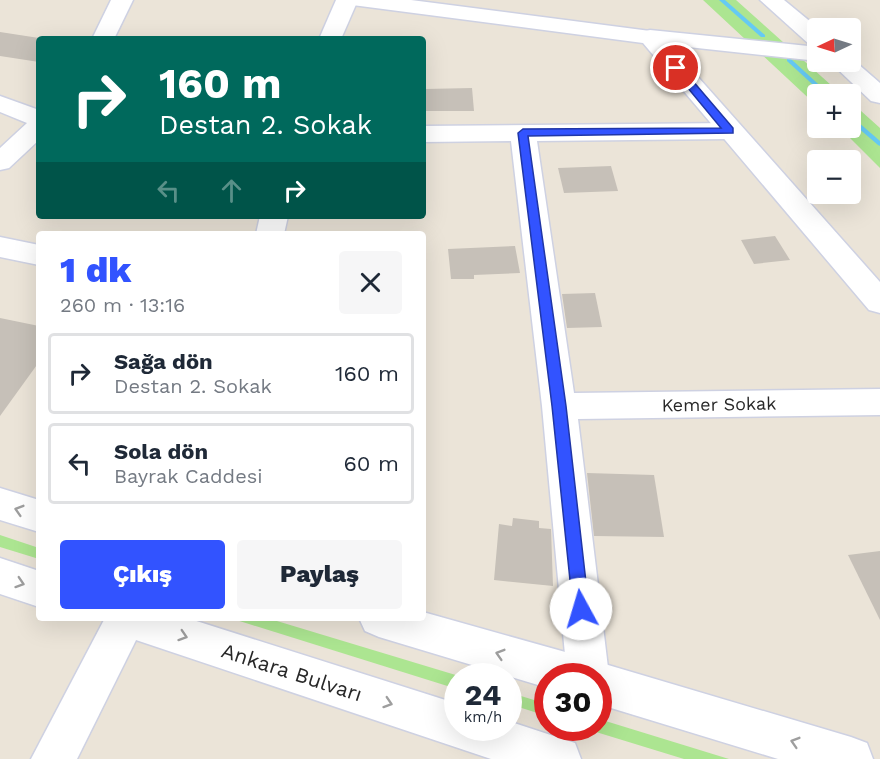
<!DOCTYPE html>
<html lang="tr">
<meta charset="utf-8">
<style>
:root{--surface:#fff;--page:#f6f6f7;--text:#1f2937;--muted:#747a83;--line:#e0e1e3;--accent:#3253ff}
body{margin:0;font-family:"Work Sans",sans-serif;background:var(--page);color:var(--text);height:100vh;display:flex;flex-direction:column;font-size:22px;white-space:nowrap}
*{box-sizing:border-box;margin:0}
p{font-size:20px;color:var(--muted)}
.icon{flex:none;width:33px;height:33px;fill:none;stroke:currentColor;stroke-width:2;stroke-linecap:round;stroke-linejoin:round}
.map{position:relative;flex:1;overflow:hidden}
.details{position:absolute;left:36px;top:231px;width:390px;height:390px;display:flex;flex-direction:column;background:var(--surface);border-radius:6px;box-shadow:0 6px 24px #0002}
.details>*{flex:none}
.banner{position:absolute;left:36px;top:36px;width:390px;height:183px;border-radius:6px;box-shadow:0 6px 24px #0002;background:#00695c;color:#fff;overflow:hidden}
.needle{width:39px;rotate:266deg}
.fabs{position:absolute;left:807px;top:18px;display:grid;gap:12px}
.fabs a{display:grid;place-items:center;width:54px;height:54px;border-radius:6px;background:var(--surface);box-shadow:0 6px 24px #0002;font-size:30px}
.speed{position:absolute;left:444px;top:663px;display:flex;gap:12px;font-size:30px;font-weight:700;text-align:center}
.speed>*{display:grid;place-content:center;width:78px;height:78px;border-radius:50%;background:var(--surface);box-shadow:0 6px 24px #0002;line-height:1}
.speed small{font-size:15px;font-weight:400}
.speed .limit{border:9px solid #d22;background:#fff;color:#111}
.pin{position:absolute;display:grid;place-items:center;width:51px;height:51px;color:#fff;margin:-26px;border:3px solid #fff;border-radius:50%;box-shadow:0 2px 6px #0007}
.me{position:absolute;width:66px;margin:-33px;rotate:354deg;stroke-linejoin:round;filter:drop-shadow(0 0 4px #0008)}
.turn{display:flex;align-items:center;gap:21px;height:126px;padding:0 24px;font-size:27px}
.turn .icon{width:78px;height:78px;stroke-width:2.5}
.turn b{display:block;font-size:42px;line-height:51px}
.lanes{display:flex;align-items:center;height:57px;padding:0 24px;background:#0003;justify-content:center;gap:30px;direction:ltr}
.lanes .off{opacity:.35}
.round{display:grid;place-items:center;flex:none;width:63px;height:63px;border-radius:6px;background:var(--page)}
.summary{display:flex;align-items:center;justify-content:space-between;height:102px;padding:0 24px}
h1{font-size:36px;font-weight:800;line-height:45px;color:var(--accent)}
.primary-button{display:flex;gap:12px;margin-top:auto;padding:12px 24px}
.primary-button a{flex:1;height:69px;border-radius:6px;background:var(--accent);color:#fff;font-size:24px;font-weight:800;line-height:69px;text-align:center}
.primary-button a+a{background:var(--page);color:var(--text)}
ul{padding:0;list-style:none}
li{display:flex;align-items:center;gap:18px;height:81px;margin:0 12px 9px;padding:0 12px;border:3px solid var(--line);border-radius:6px}
li div{flex:1}
li b{display:block;font-size:22px}
li em{font-style:normal}
.map>svg:first-child{display:block}
</style>
<div class="map">
<svg width="880" height="759" viewBox="0 0 880 759">
<rect width="100%" height="100%" fill="#ebe4d8"/>
<g fill="#ace591">
<path d="M703,0H736L841,94H818L817,106Z"/>
<path d="M851,102L880,128V168L840,128H850Z"/>
<path d="M0,535L39,548V559L0,547Z"/>
<path d="M230,618H267L459,676L457,689Z"/>
<path d="M508,692L547,704V716L509,704Z"/>
<path d="M599,719L729,759H684L583,728H598Z"/>
</g>
<g fill="none" stroke-linecap="round" stroke-linejoin="round">
<g fill="#65caf4" fill-rule="evenodd">
<path d="M719,0H725L765,35V37H761Z"/>
<path d="M787,59H791L829,94H823L787,61Z"/>
<path d="M850,115L880,141V146L878,145L850,121Z"/>
</g>
</g>
<g fill="#c6c0b8">
<path d="M0,32L39,38V62L0,56Z"/>
<path d="M472,88L474,111H426L425,89Z"/>
<path d="M611,166L618,191L564,193L558,168Z"/>
<path d="M775,236L790,260L754,264L741,240Z"/>
<path d="M515,246L520,273L474,275V279H451L448,249Z"/>
<path d="M595,293L602,327L567,328L562,294Z"/>
<path d="M0,318L39,326V362L0,416Z"/>
<path d="M587,473L654,475L664,537L594,536Z"/>
<path d="M513,518L539,521V528L551,529L553,586L494,580L499,524L512,526Z"/>
<path d="M880,551V620L848,555Z"/>
</g>
<g fill="none" stroke-linecap="round" stroke-linejoin="round">
<g stroke="#ced1e2" stroke-width="3">
<g id="street">
<path d="M111,0H133L114,39H92Z"/>
<path d="M336,0H358L341,39H319Z"/>
<path d="M760,0H784L818,28V47L810,45Z"/>
<path d="M650,30L818,47V61L642,42L639,37L642,32Z"/>
<path d="M850,57L880,83V103L871,101L830,62H850Z"/>
<path d="M0,96L39,110V140L9,168L0,170V148L27,123L0,112Z"/>
<path d="M730,123L739,126L743,131L739,136L730,139L537,141L574,393L880,389V415L578,419L609,676L603,691L598,692V676H567L542,406L511,141L423,142V126Z"/>
<path d="M260,216H288L284,234H256Z"/>
<path d="M0,237L39,245V265L0,257Z"/>
<path d="M105,618H147L77,759H31Z"/>
</g>
</g>
<g stroke="#ced1e2" stroke-width="3">
<g id="secondary">
<path d="M349,0H411L658,32L880,282V313L869,310L643,43L360,6L352,5Z"/>
<path d="M0,488L39,500V532L0,520Z"/>
<path d="M0,558L39,571V607L0,594Z"/>
<path d="M423,612L576,655L591,661L592,665L598,662L851,737L867,743L873,759H778L598,704V676H548V688L379,637L365,631L359,618H423Z"/>
<path d="M107,618H187L458,704V728H508V721L575,743L581,759H491L127,637L113,631Z"/>
</g>
</g>
<use href="#street" fill="#fff" fill-rule="evenodd"/>
<use href="#secondary" fill="#fff" fill-rule="evenodd"/>
</g>
<defs><path id="oneway-chevron" d="M-2-3.5L2.5 0L-2 3.5" fill="none" stroke-width="1.6" stroke-linecap="round" stroke-linejoin="round" transform="scale(1.5)"/></defs>
<g stroke="#9e9e9e">
<use href="#oneway-chevron" transform="translate(19 510) rotate(-163)"/>
<use href="#oneway-chevron" transform="translate(20 583) rotate(18)"/>
<use href="#oneway-chevron" transform="translate(183 636) rotate(18)"/>
<use href="#oneway-chevron" transform="translate(500 654) rotate(-163)"/>
<use href="#oneway-chevron" transform="translate(388 703) rotate(18)"/>
<use href="#oneway-chevron" transform="translate(795 742) rotate(-163)"/>
</g>
<path fill="#3253ff" stroke="#2036a6" stroke-width="1.5" d="M676,65L680,66L733,128V133L528,136L566,406L589,609L587,614L581,617L575,614L573,609L552,406L518,133L523,129L721,128L673,70L671,68Z"/>
<g text-anchor="middle" dominant-baseline="central" stroke-width="4.5" stroke-linejoin="round" paint-order="stroke">
<g font-size="18" fill="#282828" stroke="#fff">
<text transform="translate(719 404) rotate(-1)">Kemer Sokak</text>
</g>
<g font-size="21" fill="#282828" stroke="#fff">
<text transform="translate(292 672) rotate(18)">Ankara Bulvarı</text>
</g>
</g>
</svg>
<div class="fabs">
<a><svg class="needle" viewBox="-14 -14 28 28"><path d="M0-13l5 13h-10z" fill="#e53935"/><path d="M0 13l5-13h-10z" fill="#747a83"/></svg></a>
<a>+</a>
<a>−</a>
</div>
<div class="speed"><div>24<small>km/h</small></div><div class="limit">30</div></div>
<div class="pin" style="left:676px;top:68px;background:#d93025"><svg class="icon" aria-label="arrive" viewBox="0 0 24 24"><path d="M6 21V4h12l-3 4 3 4H6"/></svg></div>
<svg class="me" style="left:581px;top:609px" viewBox="-20 -20 40 40"><circle r="19" fill="#fff"/><path d="M0-13L10 11 0 6-10 11z" fill="#3253ff"/></svg>
<div class="banner">
<div class="turn"><svg class="icon" aria-label="right" viewBox="0 0 24 24"><path d="M7 20v-9h11M14 6l5 5-5 5"/></svg><div><b>160 m</b>Destan 2. Sokak</div></div>
<div class="lanes"><svg class="icon off" aria-label="left" viewBox="0 0 24 24"><path d="M17 20v-9H6M10 6l-5 5 5 5"/></svg><svg class="icon off" aria-label="ahead" viewBox="0 0 24 24"><path d="M12 20V5M6 11l6-6 6 6"/></svg><svg class="icon" aria-label="right" viewBox="0 0 24 24"><path d="M7 20v-9h11M14 6l5 5-5 5"/></svg></div>
</div>
<section class="details">
<div class="summary"><div><h1>1 dk</h1><p>260 m · 13:16</p></div><a class="round"><svg class="icon" aria-label="close" viewBox="0 0 24 24"><path d="M6 6l12 12M18 6L6 18"/></svg></a></div>
<ul>
<li><svg class="icon" aria-label="right" viewBox="0 0 24 24"><path d="M7 20v-9h11M14 6l5 5-5 5"/></svg><div><b>Sağa dön</b><p>Destan 2. Sokak</p></div><em>160 m</em></li>
<li><svg class="icon" aria-label="left" viewBox="0 0 24 24"><path d="M17 20v-9H6M10 6l-5 5 5 5"/></svg><div><b>Sola dön</b><p>Bayrak Caddesi</p></div><em>60 m</em></li>
</ul>
<div class="primary-button"><a>Çıkış</a><a>Paylaş</a></div>
</section>
</div>
